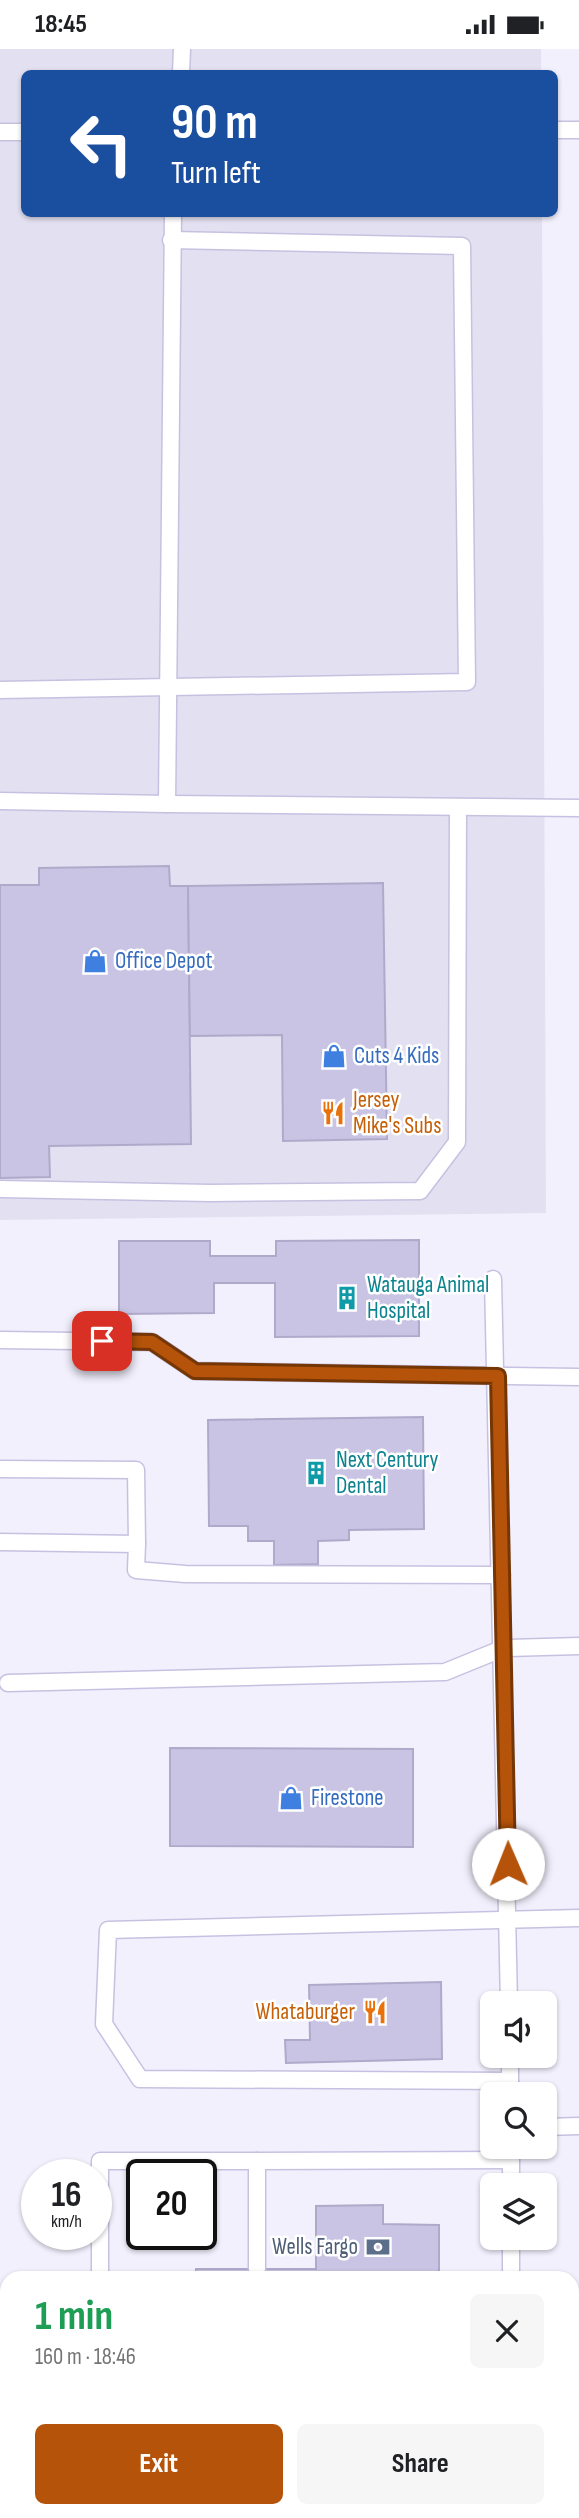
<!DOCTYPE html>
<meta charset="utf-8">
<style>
:root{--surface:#fff;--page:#f6f6f6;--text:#202124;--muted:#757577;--accent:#b45309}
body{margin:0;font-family:"Sofia Sans Condensed",sans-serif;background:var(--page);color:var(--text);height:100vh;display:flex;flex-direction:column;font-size:26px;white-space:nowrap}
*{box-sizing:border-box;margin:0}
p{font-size:23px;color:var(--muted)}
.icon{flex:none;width:38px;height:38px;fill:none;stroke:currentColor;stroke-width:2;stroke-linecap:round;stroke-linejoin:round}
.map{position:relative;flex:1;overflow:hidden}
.side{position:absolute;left:0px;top:2222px;width:579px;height:247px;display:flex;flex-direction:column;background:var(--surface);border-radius:21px 21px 0 0;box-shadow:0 2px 5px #0004}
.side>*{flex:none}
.top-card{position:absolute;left:21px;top:21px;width:537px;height:147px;border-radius:10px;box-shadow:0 2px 5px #0004;background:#1a4fa0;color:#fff;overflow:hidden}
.controls{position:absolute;left:480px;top:1942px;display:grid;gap:14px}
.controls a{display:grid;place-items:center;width:77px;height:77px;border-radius:10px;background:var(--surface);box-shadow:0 2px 5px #0004;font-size:35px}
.speed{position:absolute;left:21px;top:2110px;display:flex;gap:14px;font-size:35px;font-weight:700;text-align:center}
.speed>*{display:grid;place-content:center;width:91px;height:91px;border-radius:50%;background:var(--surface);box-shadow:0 2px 5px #0004;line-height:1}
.speed small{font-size:18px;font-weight:400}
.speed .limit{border:4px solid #111;border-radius:10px;background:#fff;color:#111}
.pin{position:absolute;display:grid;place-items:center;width:60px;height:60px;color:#fff;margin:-30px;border-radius:14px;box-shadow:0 4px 10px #0006}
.me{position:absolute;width:77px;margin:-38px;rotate:359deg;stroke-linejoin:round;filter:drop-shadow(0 0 5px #0008)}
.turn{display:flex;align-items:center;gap:24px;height:147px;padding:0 35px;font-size:32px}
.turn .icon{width:91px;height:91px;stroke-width:2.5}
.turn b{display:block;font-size:49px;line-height:60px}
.round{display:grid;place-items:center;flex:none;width:74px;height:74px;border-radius:10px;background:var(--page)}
.summary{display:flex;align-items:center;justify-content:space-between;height:119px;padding:0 35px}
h1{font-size:42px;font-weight:700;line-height:52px;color:#1e9e55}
.primary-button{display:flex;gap:14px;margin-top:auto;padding:14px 35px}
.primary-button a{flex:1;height:80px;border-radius:10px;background:var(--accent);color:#fff;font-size:28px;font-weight:700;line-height:80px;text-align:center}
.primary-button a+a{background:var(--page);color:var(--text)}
.status{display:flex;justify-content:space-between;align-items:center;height:49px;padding:0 35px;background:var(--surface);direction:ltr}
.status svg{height:19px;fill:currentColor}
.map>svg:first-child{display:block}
</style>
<div class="status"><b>18:45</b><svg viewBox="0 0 49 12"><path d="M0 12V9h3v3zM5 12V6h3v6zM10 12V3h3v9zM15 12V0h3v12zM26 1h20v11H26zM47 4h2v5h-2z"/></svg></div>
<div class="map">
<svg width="579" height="2469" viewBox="0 0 579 2469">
<rect width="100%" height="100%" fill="#f2f0fd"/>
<path fill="#e3e0f1" d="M0,0H541V24H24V164L542,165L546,1164L0,1171Z"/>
<g fill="#cac4e4" stroke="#b0aaca" stroke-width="2">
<path d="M169,817L170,837H188L191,1095L49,1097L50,1128L0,1129V836H39V819Z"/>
<path d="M383,834L387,1090L283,1092L282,986L190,987L188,837Z"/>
<path d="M419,1191V1287L275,1288V1234H214V1264L119,1265V1192H210V1207H276V1192Z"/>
<path d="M423,1368L424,1480L349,1481V1491L318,1492V1515L274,1516V1492H248V1477H209L208,1371Z"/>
<path d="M170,1699L413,1700V1798L170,1797Z"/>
<path d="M441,1933L442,2010L286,2014L285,1991H310L309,1936Z"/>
<path d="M383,2156V2175L439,2176V2230H196V2220H316V2157Z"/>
</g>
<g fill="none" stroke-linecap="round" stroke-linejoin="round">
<g stroke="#c7c1e1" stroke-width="19">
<g id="lane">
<path d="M181,24L182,0"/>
<path d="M555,81H579"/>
<path d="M0,83H24"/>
<path d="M0,641L467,633L462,197L171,191"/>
<path d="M0,752L167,755L173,164"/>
<path d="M167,755L579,759"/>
<path d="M0,1140L210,1144L420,1142L457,1093L458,758"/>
<path d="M493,1230L509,1955"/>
<path d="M0,1291L152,1293L195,1322L579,1328"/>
<path d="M0,1420L136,1421L137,1495"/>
<path d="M0,1493L137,1495L136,1521L185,1525L502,1526"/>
<path d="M8,1634L445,1623L504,1599L579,1597"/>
<path d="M510,2007V2032"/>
<path d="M510,2046V2032L140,2030L104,1975L108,1881L579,1869"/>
<path d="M544,2078L579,2077"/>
<path d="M511,2137V2098"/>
<path d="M257,2220V2112L511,2111"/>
<path d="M100,2230V2112H257"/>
<path d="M511,2230V2189"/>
<path d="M264,2462V2469"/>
</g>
</g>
<g stroke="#c7c1e1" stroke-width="42">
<path id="secondary" d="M330,2469L579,2464"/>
</g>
<use href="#lane" stroke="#fff" stroke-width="16"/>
<use href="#secondary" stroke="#fff" stroke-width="38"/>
</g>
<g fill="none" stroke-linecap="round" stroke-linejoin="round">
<g stroke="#753606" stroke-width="18">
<path id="route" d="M102,1292L152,1293L195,1322L498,1327L508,1815"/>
</g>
<use href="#route" stroke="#b45309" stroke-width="12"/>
</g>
<defs>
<g id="shop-bare" transform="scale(1.89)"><path d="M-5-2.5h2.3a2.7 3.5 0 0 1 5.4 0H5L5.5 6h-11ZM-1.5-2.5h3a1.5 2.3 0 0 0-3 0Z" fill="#3f7fe0" stroke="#fff" stroke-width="2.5" paint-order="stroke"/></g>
<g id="restaurant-bare" transform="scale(1.89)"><path d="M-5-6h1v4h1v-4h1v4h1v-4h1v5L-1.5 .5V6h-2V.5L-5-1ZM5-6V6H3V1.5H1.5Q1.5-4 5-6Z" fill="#e8710a" stroke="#fff" stroke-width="2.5" paint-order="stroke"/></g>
<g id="building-bare" transform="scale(1.89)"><path d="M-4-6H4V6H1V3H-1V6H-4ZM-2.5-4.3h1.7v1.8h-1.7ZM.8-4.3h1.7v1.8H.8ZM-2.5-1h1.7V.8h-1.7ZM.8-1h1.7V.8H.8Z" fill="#0f9aa8" stroke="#fff" stroke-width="2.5" paint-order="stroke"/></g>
<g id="bank-bare" transform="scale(1.89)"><path d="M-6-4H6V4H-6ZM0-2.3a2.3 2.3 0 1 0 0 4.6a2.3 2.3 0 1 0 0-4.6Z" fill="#5c6f8a" stroke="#fff" stroke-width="2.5" paint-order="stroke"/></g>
</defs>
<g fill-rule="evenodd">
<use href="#shop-bare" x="95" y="912"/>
<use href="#shop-bare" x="334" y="1007"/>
<use href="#restaurant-bare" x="333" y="1064"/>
<use href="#building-bare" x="347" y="1249"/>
<use href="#building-bare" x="316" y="1424"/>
<use href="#shop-bare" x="291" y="1749"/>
<use href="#restaurant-bare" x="375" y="1963"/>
<use href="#bank-bare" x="378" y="2198"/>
</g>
<g text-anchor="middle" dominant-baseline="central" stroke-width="5" stroke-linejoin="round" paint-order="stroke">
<g font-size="23" fill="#366cbe" stroke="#fff" text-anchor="start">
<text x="115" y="912">Office Depot</text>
<text x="354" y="1007">Cuts 4 Kids</text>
<text x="311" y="1749">Firestone</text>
</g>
<g font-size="23" fill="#c56008" stroke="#fff" text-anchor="start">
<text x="353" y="1051">Jersey<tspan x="353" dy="26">Mike's Subs</tspan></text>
<text x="355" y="1963" text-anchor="end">Whataburger</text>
</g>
<g font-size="23" fill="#0d838f" stroke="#fff" text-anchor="start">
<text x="367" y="1236">Watauga Animal<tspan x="367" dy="26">Hospital</tspan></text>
<text x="336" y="1411">Next Century<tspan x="336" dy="26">Dental</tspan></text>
</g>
<g font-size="23" fill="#4e5e75" stroke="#fff" text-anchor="end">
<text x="358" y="2198">Wells Fargo</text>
</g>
</g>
</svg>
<div class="controls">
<a><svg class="icon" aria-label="sound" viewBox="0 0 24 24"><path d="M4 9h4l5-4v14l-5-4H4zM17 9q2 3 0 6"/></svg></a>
<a><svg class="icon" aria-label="search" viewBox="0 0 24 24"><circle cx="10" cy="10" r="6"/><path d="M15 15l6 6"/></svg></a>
<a><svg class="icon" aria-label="layers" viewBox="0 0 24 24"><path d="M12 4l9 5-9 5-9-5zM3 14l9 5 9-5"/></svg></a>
</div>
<div class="speed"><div>16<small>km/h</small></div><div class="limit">20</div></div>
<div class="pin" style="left:102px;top:1292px;background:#d93025"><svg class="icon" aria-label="arrive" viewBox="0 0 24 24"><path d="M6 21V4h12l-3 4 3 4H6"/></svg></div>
<svg class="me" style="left:508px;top:1815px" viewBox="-20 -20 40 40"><circle r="19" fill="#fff"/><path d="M0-13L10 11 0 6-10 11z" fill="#b45309"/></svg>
<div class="top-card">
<div class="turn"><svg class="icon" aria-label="left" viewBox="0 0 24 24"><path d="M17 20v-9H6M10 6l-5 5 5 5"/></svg><div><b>90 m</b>Turn left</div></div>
</div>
<section class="side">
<div class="summary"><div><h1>1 min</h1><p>160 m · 18:46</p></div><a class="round"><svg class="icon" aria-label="close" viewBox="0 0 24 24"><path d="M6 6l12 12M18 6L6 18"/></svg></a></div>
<div class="primary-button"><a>Exit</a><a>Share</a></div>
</section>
</div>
